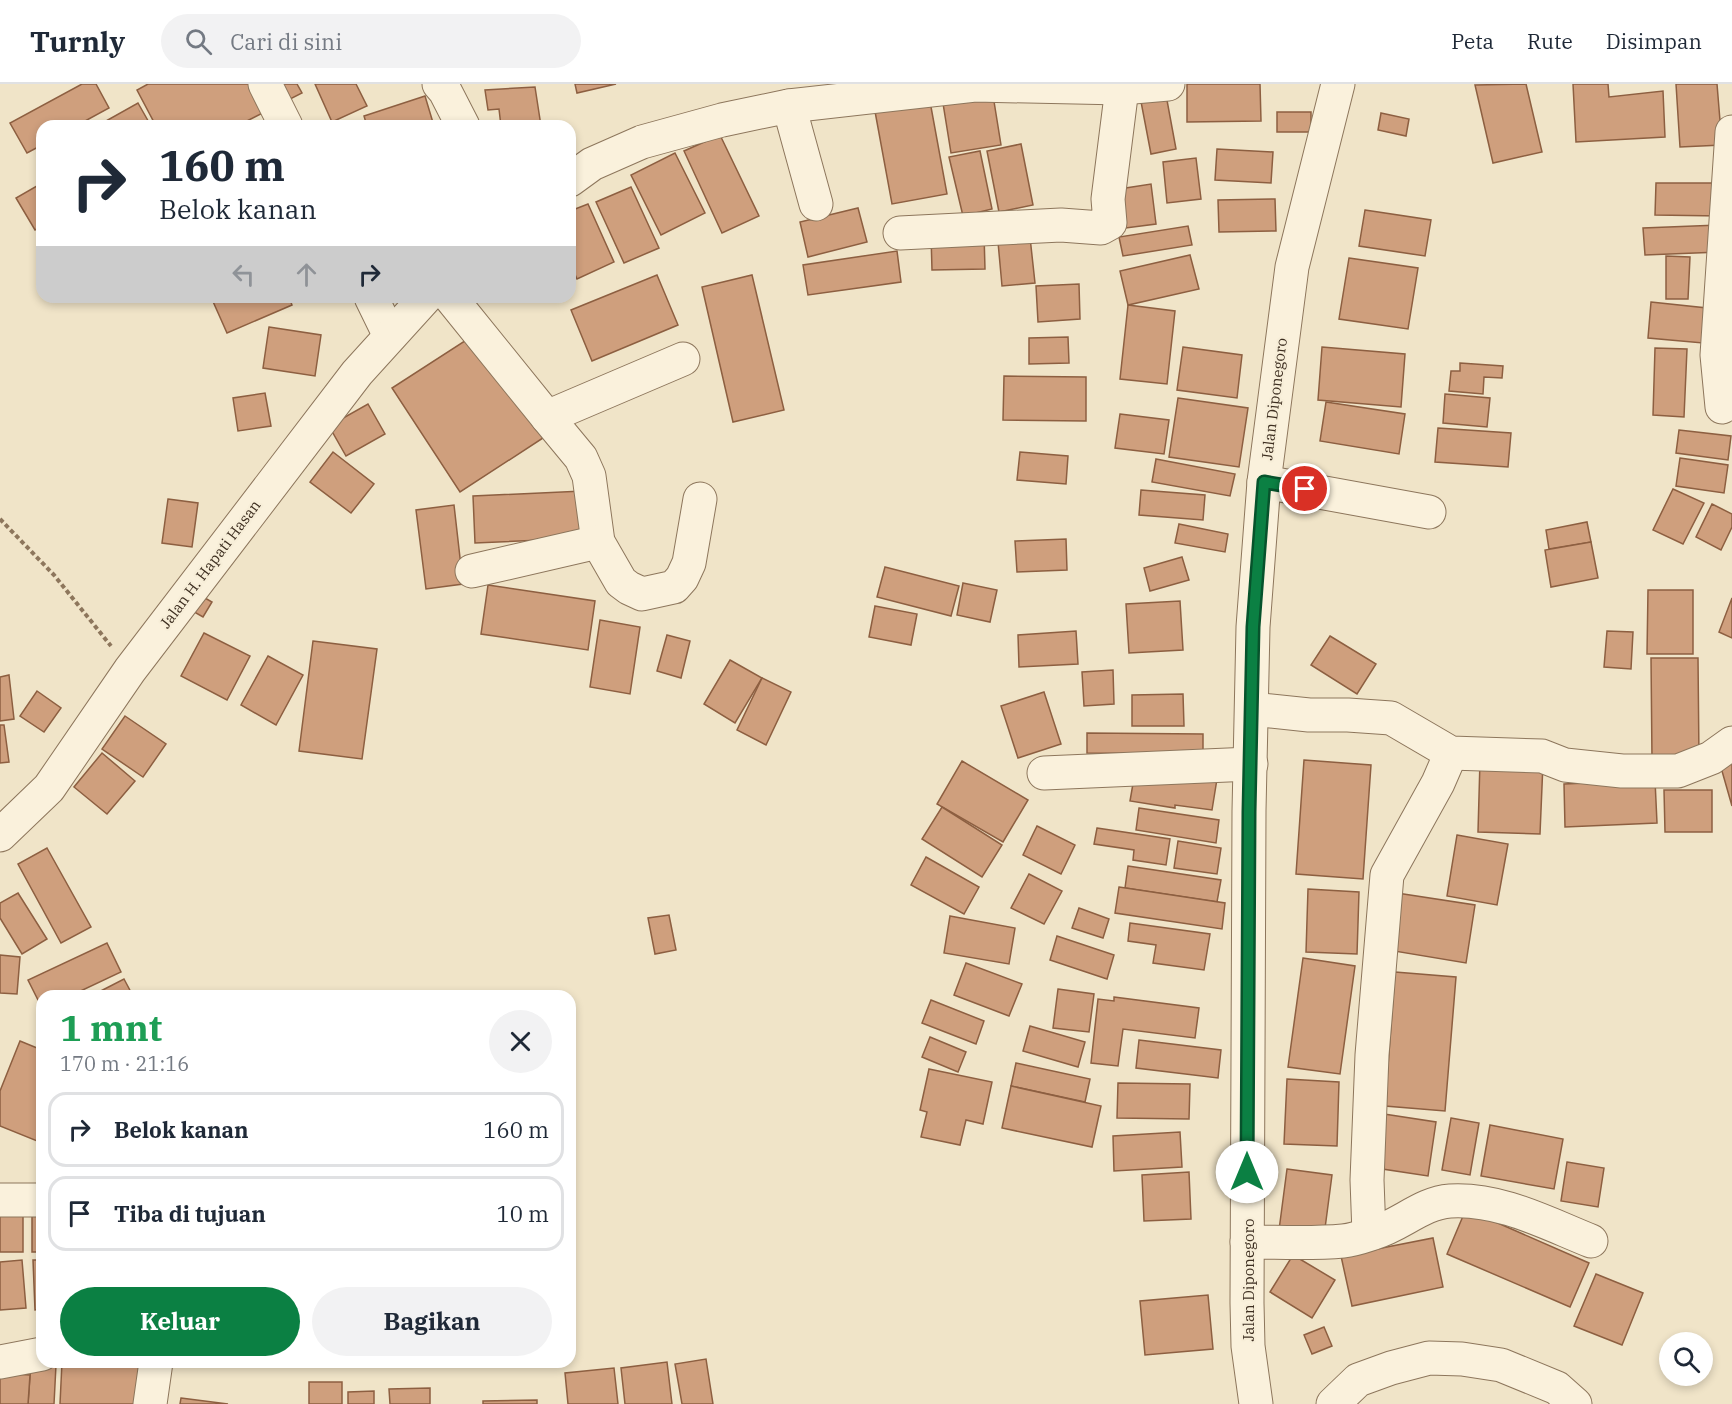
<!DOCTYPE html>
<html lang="id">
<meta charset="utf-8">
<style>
:root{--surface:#fff;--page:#f2f2f3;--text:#1f2937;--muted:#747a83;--line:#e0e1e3;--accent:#0b8043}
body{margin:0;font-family:"IBM Plex Serif",serif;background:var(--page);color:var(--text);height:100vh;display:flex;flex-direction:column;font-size:22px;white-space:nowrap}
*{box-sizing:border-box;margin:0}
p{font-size:20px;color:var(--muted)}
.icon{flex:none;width:33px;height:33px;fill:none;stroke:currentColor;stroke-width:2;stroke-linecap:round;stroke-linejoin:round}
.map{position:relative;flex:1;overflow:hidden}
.drawer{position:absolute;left:36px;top:906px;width:540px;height:378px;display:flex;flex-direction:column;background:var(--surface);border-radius:18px;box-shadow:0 3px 9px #0003}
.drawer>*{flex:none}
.hud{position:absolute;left:36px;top:36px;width:540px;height:183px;border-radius:18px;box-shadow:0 3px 9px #0003;background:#fff;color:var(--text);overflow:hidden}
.controls{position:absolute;left:1659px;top:1248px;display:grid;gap:12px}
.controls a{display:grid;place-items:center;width:54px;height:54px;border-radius:50%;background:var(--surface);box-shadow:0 3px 9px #0003;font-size:30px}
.pin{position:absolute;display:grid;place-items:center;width:51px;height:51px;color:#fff;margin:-26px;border:3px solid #fff;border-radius:50%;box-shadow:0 2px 6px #0007}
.me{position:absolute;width:66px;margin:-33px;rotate:0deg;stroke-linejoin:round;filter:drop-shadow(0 0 4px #0008)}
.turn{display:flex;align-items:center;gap:21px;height:126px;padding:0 24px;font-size:27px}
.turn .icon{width:78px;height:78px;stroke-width:2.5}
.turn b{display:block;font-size:42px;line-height:51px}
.lanes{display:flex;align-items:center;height:57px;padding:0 24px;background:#0003;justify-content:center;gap:30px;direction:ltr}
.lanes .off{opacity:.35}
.round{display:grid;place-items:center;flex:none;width:63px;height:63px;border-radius:32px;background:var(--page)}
.overview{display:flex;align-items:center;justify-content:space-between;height:102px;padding:0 24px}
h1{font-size:36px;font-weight:700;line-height:45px;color:#1e9e55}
.primary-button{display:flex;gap:12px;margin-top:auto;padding:12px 24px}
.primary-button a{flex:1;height:69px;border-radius:36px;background:var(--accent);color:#fff;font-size:24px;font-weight:700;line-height:69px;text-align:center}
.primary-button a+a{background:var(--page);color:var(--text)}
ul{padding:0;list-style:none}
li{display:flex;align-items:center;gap:18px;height:75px;margin:0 12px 9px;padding:0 12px;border:3px solid var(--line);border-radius:18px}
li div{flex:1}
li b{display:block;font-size:22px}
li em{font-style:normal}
header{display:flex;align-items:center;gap:36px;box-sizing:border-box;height:84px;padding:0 30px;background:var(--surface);border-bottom:2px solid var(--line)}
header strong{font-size:28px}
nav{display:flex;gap:33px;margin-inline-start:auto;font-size:21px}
.search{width:420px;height:54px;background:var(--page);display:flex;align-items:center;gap:15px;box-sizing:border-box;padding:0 21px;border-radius:33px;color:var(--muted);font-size:22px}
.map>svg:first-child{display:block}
</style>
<header>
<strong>Turnly</strong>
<div class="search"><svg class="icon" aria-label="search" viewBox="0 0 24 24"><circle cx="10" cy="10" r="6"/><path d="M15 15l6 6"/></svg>Cari di sini</div>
<nav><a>Peta</a><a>Rute</a><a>Disimpan</a></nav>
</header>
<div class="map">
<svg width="1732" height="1320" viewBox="0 0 1732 1320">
<rect width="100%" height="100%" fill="#f0e4c8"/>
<g fill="#cf9f7d" stroke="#8d5f41" stroke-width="1.5">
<path d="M82,0H96L109,24L76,42H42V61L27,69L10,39Z"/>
<path d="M148,0H297L302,9L237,42H156L137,6Z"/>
<path d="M315,0H356L367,22L332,38Z"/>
<path d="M575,0H616L577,9Z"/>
<path d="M1164,0L1176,65L1151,70L1138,2Z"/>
<path d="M1187,0H1260L1261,37L1187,38Z"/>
<path d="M1526,0L1542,68L1493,79L1475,1Z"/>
<path d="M1573,0H1608L1609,13L1663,7L1665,53L1576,58Z"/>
<path d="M1676,0H1717L1722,61L1680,63Z"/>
<path d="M535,3L541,42H501L499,25L488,26L485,6Z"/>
<path d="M992,5L1001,61L951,69L942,13Z"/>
<path d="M425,12L434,42H367L364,32Z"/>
<path d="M929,12L947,110L892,120L874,22Z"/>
<path d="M138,19L151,42H97Z"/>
<rect x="1277" y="28" width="34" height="20"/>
<path d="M1381,29L1409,35L1406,52L1378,46Z"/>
<path d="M720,51L759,132L722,149L684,67Z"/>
<path d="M1021,60L1033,121L999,128L987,67Z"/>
<path d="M1217,65L1273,68L1271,99L1215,96Z"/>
<path d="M980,67L992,125L963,132L949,73Z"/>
<path d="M675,69L705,129L661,151L631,91Z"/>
<path d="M1196,74L1201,115L1167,119L1163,78Z"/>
<path d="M42,99V142L35,146L16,114Z"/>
<path d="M1656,99H1721L1720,132L1655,131Z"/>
<path d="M1151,100L1156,140L1118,145L1113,106Z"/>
<path d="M631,103L659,164L624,179L596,118Z"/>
<path d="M1275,115L1276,147L1219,148L1218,116Z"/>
<path d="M588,120L614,178L577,195L570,179V127Z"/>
<path d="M858,124L867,158L808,173L800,138Z"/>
<path d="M1365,126L1431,136L1425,172L1359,162Z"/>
<path d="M1719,141L1720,168L1645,171L1643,144Z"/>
<path d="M1188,142L1192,161L1123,172L1119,153Z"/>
<path d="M1029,144L1035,199L1002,202L997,147Z"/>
<path d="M984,150L985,185L932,186L931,151Z"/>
<path d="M897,167L901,198L808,211L803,181Z"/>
<path d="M1190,171L1199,205L1128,221L1120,187Z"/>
<path d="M1666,172L1690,173L1688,215H1666Z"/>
<path d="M1349,174L1418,184L1408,245L1339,235Z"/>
<path d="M657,191L678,241L592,277L571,226Z"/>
<path d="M752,191L784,326L733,338L702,203Z"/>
<path d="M1079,200L1080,235L1038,238L1036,202Z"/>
<path d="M211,213H289L292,221L227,249Z"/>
<path d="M1651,218L1707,224L1703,259L1648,254Z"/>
<path d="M1128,221L1175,227L1167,300L1120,295Z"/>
<path d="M269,243L321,251L315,292L263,284Z"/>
<path d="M474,251L543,354L460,408L392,304Z"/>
<path d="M1068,253L1069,279L1029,280V254Z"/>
<path d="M1183,263L1242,271L1237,314L1177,306Z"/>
<path d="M1322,263L1405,270L1401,323L1318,316Z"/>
<path d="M1655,264L1687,265L1684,333L1653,331Z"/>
<path d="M1460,279L1503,282L1502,294L1484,293L1483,310L1449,307L1451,287H1460Z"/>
<path d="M1004,292L1086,293V337L1003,336Z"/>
<path d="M265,309L271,342L238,347L233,314Z"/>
<path d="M1445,310L1490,314L1487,343L1443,339Z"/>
<path d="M1178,314L1248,324L1239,383L1169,373Z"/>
<path d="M1326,318L1405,330L1399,370L1320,357Z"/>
<path d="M368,320L385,350L346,372L329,342Z"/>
<path d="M1120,330L1169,336L1164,370L1115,364Z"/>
<path d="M1438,344L1511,349L1508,383L1435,378Z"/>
<path d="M1679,346L1731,352L1728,376L1676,369Z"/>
<path d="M333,368L374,400L351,429L310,398Z"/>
<path d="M1020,368L1068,372L1066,400L1017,396Z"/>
<path d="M1680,374L1728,381L1724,409L1676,402Z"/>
<path d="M1156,375L1235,390L1230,412L1152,398Z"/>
<path d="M1673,405L1704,419L1683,460L1653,446Z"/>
<path d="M1141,406L1205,411L1203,436L1139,431Z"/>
<path d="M583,407L586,454L475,459L473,412Z"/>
<path d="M168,415L198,419L192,463L162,459Z"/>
<path d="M1712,420L1732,430V443L1721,466L1696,453Z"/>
<path d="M454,421L463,500L426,505L416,426Z"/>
<path d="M1587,438L1591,458L1549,465L1546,446Z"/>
<path d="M1179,440L1228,450L1225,468L1175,459Z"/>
<path d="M1066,455L1067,486L1017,488L1015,457Z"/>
<path d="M1591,458L1598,494L1551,503L1545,466Z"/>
<path d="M1182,473L1189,496L1150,507L1144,484Z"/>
<path d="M885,483L959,502L951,532L877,513Z"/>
<path d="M963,499L997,506L990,538L957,531Z"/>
<path d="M488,501L595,517L588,566L481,550Z"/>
<path d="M1648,506H1693V570H1647Z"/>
<path d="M198,510L212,518L203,533L189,525Z"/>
<path d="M1732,514V554L1719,548Z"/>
<path d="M1180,517L1183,566L1129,569L1126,520Z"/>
<path d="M875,522L917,530L911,561L869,553Z"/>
<path d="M600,536L640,543L630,610L590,603Z"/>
<path d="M1076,547L1078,580L1019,583L1018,551Z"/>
<path d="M1607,547L1633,548L1631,585L1604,583Z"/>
<path d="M204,549L250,572L227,616L181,592Z"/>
<path d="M667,551L690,557L681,594L657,587Z"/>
<path d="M1330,552L1376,580L1357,610L1311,581Z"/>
<path d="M313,557L377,565L362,675L299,667Z"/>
<path d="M268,572L303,591L276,641L241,621Z"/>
<path d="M1651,574H1698L1699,675H1652Z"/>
<path d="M730,576L762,594L735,639L704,620Z"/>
<path d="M1113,586L1114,620L1084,622L1082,588Z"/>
<path d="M9,591L14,635L0,637V593Z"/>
<path d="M762,594L791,608L766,661L737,646Z"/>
<path d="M37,607L61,624L44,648L20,632Z"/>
<path d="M1044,608L1061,660L1018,674L1001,622Z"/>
<path d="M1183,610L1184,642H1132V611Z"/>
<path d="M125,632L166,660L143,693L102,665Z"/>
<path d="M0,641H4L9,678L0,679Z"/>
<path d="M1087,649L1203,650V670L1087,669Z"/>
<path d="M102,669L135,697L107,730L74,703Z"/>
<path d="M1304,676L1371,681L1363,795L1296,790Z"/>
<path d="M1732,676V722L1720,680Z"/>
<path d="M962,677L1028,716L1003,758L937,720Z"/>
<path d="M1480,677L1543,679L1540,750L1478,748Z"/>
<path d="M1135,688L1217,695L1212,726L1175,721V724L1130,717Z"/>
<path d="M1655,696L1657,739L1565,743L1564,700Z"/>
<path d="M1664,706H1712V748H1665Z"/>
<path d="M942,723L1002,761L982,793L922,755Z"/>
<path d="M1139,724L1219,736L1216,759L1136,746Z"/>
<path d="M1037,742L1075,761L1061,790L1023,771Z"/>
<path d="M1097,744L1170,755L1166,781L1133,776L1134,766L1094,760Z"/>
<path d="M1457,751L1508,760L1497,821L1447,812Z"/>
<path d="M1178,757L1221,764L1217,790L1174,784Z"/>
<path d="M47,764L91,843L61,859L18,780Z"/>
<path d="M926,773L979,803L964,830L911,801Z"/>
<path d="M1128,782L1221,796L1217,818L1125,804Z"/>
<path d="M1029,790L1062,807L1044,840L1011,824Z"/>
<path d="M1119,803L1225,819L1222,845L1115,829Z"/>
<path d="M1308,805L1359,808L1357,870L1306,868Z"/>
<path d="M18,809L47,855L22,870L0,834V819Z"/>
<path d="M1397,809L1475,821L1466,879L1388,866Z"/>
<path d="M1079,824L1109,835L1103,854L1072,844Z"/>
<path d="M669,831L676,866L655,870L648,834Z"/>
<path d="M950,832L1015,844L1009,880L944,869Z"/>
<path d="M1130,839L1210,850L1204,886L1153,879L1156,861L1128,857Z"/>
<path d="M1057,852L1114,871L1107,895L1050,876Z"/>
<path d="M107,859L121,888L70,912H42V924L28,896Z"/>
<path d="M0,871L20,873L17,910L0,909Z"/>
<path d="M1303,874L1355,882L1340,990L1288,983Z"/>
<path d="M966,879L1022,900L1009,932L954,911Z"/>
<path d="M1395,888L1456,893L1445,1027L1385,1022Z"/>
<path d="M124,895L133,912H91Z"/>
<path d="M1058,905L1094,910L1089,948L1053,944Z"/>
<path d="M1114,913L1199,924L1195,954L1123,945L1118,982L1091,979L1098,915L1114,917Z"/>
<path d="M931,916L984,937L976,960L922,939Z"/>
<path d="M1030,942L1085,958L1078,983L1023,967Z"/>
<path d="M930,953L966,968L958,988L922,973Z"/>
<path d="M1139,956L1221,966L1218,994L1136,984Z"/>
<path d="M20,957L42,966V1059L0,1042V1007Z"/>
<path d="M1016,979L1090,995L1085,1018L1011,1002Z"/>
<path d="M929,985L992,998L983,1040L966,1036L960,1061L921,1053L927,1028L920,1026Z"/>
<path d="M1287,995L1339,998L1337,1062L1284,1060Z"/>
<path d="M1118,999L1190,1000L1189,1035L1117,1034Z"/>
<path d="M1011,1002L1101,1022L1092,1063L1002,1044Z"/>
<path d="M1384,1030L1436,1038L1428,1092L1376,1084Z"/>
<path d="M1451,1034L1479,1039L1470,1091L1442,1086Z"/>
<path d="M1490,1041L1563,1055L1554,1105L1481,1092Z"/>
<path d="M1180,1048L1182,1083L1114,1087L1113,1052Z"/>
<path d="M1567,1078L1604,1084L1598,1123L1561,1117Z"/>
<path d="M1287,1085L1332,1091L1324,1152L1279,1146Z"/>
<path d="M1189,1088L1191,1135L1144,1137L1142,1091Z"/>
<rect x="0" y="1123" width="23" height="45"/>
<rect x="32" y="1123" width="10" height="45"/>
<path d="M1466,1125L1589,1179L1570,1223L1447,1170Z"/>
<path d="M1433,1154L1443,1203L1352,1222L1341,1172Z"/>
<path d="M1293,1171L1335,1196L1312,1234L1270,1208Z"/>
<path d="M22,1176L26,1224L0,1226V1178Z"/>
<path d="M33,1176H42V1225L35,1226Z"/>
<path d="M1596,1190L1643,1209L1622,1261L1574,1242Z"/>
<path d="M1208,1211L1213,1265L1145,1271L1140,1217Z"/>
<path d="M1324,1243L1332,1262L1312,1270L1304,1251Z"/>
<path d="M706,1275L713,1320H682L675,1280Z"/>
<path d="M62,1278L112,1282L113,1278H147L136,1320H60Z"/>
<path d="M667,1278L672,1320H625L621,1284Z"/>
<path d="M31,1279L56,1281L54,1320H28Z"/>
<path d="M614,1284L618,1320H568L565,1289Z"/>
<path d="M0,1289L30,1291L28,1320H0Z"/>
<rect x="309" y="1298" width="33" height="22"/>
<path d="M430,1304V1320H390L389,1305Z"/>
<path d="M374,1307V1320H348V1308Z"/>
<path d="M181,1314L228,1320H180Z"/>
<path d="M537,1316V1320H483V1317Z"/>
</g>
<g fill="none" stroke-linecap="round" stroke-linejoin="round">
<g stroke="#8d765c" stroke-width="35">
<g id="minor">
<path d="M265,0L286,42"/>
<path d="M439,0L445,7L463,42"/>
<path d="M789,22L816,120"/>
<path d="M570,96L592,80L642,58L722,36L789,22L975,1L1122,4L1168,0"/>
<path d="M900,149L1061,141L1101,144L1110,139L1108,115L1122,4"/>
<path d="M371,213L390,252"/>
<path d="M450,213L547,333L683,275"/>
<path d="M1722,323L1717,271L1732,48"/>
<path d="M547,333L581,374L589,392L598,458L621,498L629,504L642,510L674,503L682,494L689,479L700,415"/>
<path d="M1264,398L1429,428"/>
<path d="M472,487L598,458"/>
<path d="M1252,625L1309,631H1348L1391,634L1451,669L1542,672L1565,681L1622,687H1678L1711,674L1732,659"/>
<path d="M1044,689L1251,680"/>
<path d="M0,751L49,704L130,586L357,289L426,213"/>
<path d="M0,1116H42"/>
<path d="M1369,1150L1367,1096L1372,971L1387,791L1438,699L1451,669"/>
<path d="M1247,1158C1279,1158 1312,1160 1343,1157C1354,1156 1365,1152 1374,1149C1401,1141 1422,1119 1450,1117C1500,1114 1546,1139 1591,1157"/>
<path d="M0,1278L42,1270"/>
<path d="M150,1320L156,1278"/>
<path d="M1256,1320L1248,1262L1247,1219L1249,727L1253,543L1264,398L1292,183L1338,0"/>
<path d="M1333,1320L1358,1296L1391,1284L1429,1274L1462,1275L1501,1281L1557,1304L1575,1320"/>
</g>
</g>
<path stroke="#8d765c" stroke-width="4" stroke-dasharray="4.5 3" stroke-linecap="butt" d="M0,435L54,491L111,562"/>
<use href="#minor" stroke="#faf1dc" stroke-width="33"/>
</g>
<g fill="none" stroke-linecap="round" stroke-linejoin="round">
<g stroke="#07532c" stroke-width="15">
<path id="route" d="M1247,1088L1249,728L1253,543L1264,398L1305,405"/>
</g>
<use href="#route" stroke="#0b8043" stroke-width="10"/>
</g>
<g text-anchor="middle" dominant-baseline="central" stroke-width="4.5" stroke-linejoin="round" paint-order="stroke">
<g font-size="15" fill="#3d2e20" stroke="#f7eed8">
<text transform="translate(1274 315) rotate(-83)">Jalan Diponegoro</text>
<text transform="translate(210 480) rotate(-53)">Jalan H. Hapati Hasan</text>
<text transform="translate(1248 1196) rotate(-90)">Jalan Diponegoro</text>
</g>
</g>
</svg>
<div class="controls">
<a><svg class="icon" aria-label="search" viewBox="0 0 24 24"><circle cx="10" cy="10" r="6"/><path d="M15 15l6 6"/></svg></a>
</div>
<div class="pin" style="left:1305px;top:405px;background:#d93025"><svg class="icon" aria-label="arrive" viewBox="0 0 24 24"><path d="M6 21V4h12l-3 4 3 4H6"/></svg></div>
<svg class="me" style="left:1247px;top:1088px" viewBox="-20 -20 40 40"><circle r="19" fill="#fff"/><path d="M0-13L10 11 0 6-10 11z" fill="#0b8043"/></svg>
<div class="hud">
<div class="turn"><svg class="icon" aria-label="right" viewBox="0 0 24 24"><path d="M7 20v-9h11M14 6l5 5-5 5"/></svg><div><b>160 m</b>Belok kanan</div></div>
<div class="lanes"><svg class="icon off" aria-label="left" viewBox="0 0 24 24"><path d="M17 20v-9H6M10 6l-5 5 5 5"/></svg><svg class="icon off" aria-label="ahead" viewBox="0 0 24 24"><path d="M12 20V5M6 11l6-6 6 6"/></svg><svg class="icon" aria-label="right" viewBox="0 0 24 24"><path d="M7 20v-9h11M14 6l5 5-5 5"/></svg></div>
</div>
<section class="drawer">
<div class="overview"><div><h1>1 mnt</h1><p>170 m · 21:16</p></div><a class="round"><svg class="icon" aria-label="close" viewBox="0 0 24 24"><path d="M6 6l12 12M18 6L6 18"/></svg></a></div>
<ul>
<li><svg class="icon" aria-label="right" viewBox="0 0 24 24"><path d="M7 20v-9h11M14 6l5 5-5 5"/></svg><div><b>Belok kanan</b></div><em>160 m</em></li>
<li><svg class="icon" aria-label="arrive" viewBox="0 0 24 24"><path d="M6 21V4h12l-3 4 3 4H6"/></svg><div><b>Tiba di tujuan</b></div><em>10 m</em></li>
</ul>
<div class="primary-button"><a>Keluar</a><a>Bagikan</a></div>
</section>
</div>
